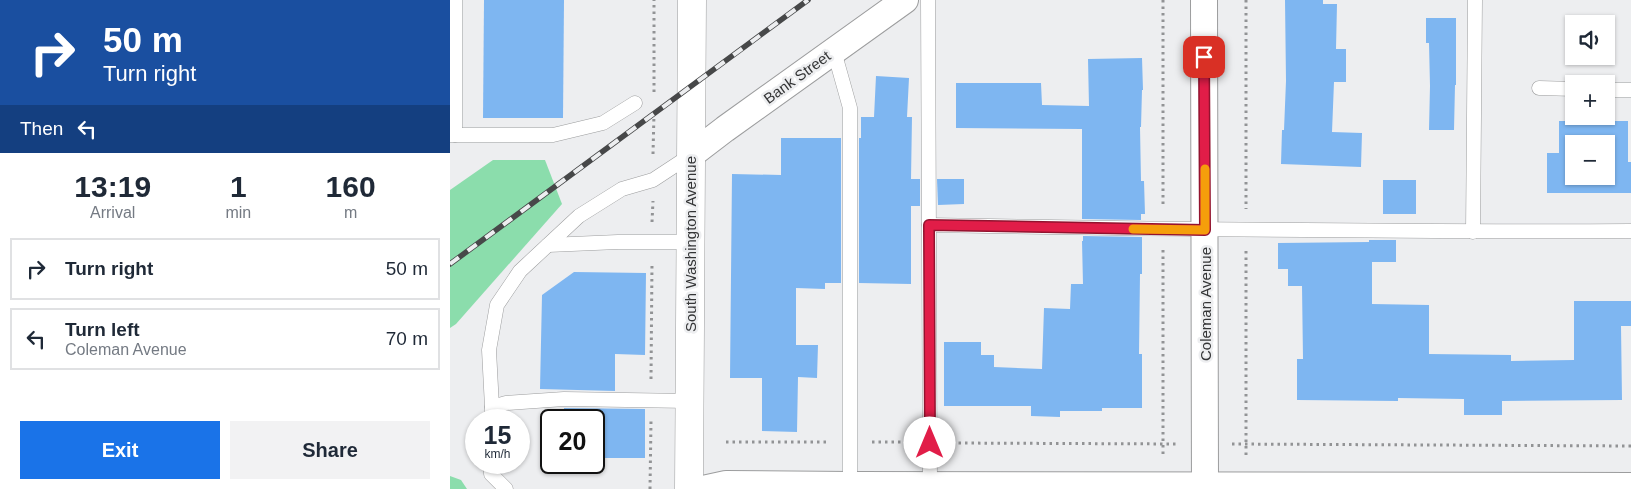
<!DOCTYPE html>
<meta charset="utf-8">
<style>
:root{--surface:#fff;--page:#f2f2f3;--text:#1f2937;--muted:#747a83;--line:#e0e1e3;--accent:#1a73e8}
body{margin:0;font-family:Arial,sans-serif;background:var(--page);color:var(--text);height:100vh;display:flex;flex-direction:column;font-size:19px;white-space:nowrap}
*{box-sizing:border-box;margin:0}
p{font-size:16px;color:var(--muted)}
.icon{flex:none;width:28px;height:28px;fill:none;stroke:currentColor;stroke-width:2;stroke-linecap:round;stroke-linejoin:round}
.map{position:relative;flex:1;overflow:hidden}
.sheet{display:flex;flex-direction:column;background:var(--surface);width:450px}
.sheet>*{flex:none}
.hud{background:#1a4fa0;color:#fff;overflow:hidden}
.fabs{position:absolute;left:1115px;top:15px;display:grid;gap:10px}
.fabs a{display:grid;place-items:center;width:50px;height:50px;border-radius:0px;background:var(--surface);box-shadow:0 1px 4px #0004;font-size:25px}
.speed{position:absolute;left:15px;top:409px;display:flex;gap:10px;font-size:25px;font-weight:700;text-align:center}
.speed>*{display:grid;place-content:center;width:65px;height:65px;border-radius:50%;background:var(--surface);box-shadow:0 1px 4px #0004;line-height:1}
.speed small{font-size:12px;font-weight:400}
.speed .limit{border:2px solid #111;border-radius:8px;background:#fff;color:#111}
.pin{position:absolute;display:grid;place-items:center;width:42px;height:42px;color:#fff;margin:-21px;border-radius:10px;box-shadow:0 2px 8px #0006}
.me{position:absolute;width:55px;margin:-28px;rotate:0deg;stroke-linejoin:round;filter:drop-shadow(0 0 4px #0008)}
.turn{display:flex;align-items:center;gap:18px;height:105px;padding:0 20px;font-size:22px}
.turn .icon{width:65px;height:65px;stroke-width:2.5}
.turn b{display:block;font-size:35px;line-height:42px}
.then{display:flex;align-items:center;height:48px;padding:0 20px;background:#0003;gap:10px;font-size:19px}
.eta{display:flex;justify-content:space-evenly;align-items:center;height:85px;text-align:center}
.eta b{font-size:30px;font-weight:700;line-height:35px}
.cta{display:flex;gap:10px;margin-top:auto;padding:10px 20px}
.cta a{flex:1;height:58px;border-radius:0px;background:var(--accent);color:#fff;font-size:20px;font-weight:700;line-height:58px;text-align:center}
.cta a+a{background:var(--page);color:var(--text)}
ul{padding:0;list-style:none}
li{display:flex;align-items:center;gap:15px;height:62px;margin:0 10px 8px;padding:0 10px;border:2px solid var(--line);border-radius:0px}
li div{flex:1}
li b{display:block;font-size:19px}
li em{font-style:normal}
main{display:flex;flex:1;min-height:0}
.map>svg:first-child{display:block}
</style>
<main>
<section class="sheet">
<div class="hud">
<div class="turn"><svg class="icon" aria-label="right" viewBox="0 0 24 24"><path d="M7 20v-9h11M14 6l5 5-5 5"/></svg><div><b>50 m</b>Turn right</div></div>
<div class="then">Then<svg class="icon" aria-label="left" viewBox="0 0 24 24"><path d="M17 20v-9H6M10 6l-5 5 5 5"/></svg></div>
</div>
<div class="eta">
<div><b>13:19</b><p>Arrival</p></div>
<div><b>1</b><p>min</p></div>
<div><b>160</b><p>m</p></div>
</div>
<ul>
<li><svg class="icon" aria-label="right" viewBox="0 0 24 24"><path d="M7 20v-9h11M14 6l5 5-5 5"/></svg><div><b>Turn right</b></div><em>50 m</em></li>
<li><svg class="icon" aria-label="left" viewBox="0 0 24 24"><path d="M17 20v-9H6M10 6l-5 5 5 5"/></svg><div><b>Turn left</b><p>Coleman Avenue</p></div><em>70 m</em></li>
</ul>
<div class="cta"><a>Exit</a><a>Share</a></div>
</section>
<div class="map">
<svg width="1181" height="489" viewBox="0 0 1181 489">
<rect width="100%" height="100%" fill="#edeef0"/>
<g fill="#8bddac">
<path d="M43,160H95L112,204L6,324L0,328V190Z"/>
<path d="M0,476L11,480L17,489H0Z"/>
</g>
<g fill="#7eb6f1" fill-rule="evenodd">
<path d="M34,0H114L113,118H33Z"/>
<path d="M835,0H873V4H887L886,49H896V82H884L882,132L912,133L911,167L831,164L832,130H834L836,81Z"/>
<path d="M976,18H1006V85H1005L1004,130H979L980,86L979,43H976Z"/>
<path d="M692,58L693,90H692L691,127H690L691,181H694L695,214H691V220L632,219V129L506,128V83H591L592,105L639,106L638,59Z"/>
<path d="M426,76L459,78L457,117H462L461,179H470V206H461V284L409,283V138H411V117H424Z"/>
<path d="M1109,121H1178V162H1181V193H1097V153H1109ZM1124,144H1156V176H1124Z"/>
<path d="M331,138H391V283H375V289L346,288V345H368L367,378L348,377L347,432L312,431V378H280L282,174L331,175Z"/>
<path d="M487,179H514V204L488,205Z"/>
<rect x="933" y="180" width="33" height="34"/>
<path d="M633,236L692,237V274H690L689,354H692V408H652V411H610V417L581,416V406H494V342H531V355H544V367L592,369L594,308L620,309L621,284H633L632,241H633Z"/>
<path d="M919,240H946V262H922V304L979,305V354L1061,355V361L1124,360V301H1181V326H1171L1172,400L1052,401V415H1014V399L948,398V401L847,400V359H853L852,286H838V269H828V243L919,242Z"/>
<path d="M124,272L196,273L195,355L165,354V391L90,389L92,295Z"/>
<path d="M114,408L195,409V458H144V420H114Z"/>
</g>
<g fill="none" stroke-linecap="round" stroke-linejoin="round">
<g stroke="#9c9d9e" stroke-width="15">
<g id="service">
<path d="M478,0L480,489"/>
<path d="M384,51L400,108V485"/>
<path d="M1089,88L1124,89"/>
<path d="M1156,90H1181"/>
<path d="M0,135H103L153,123L185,103"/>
<path d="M5,135V0"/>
<path d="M479,225C713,229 947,232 1181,231"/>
<path d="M1023,232L1025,0"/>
<path d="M98,245L168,242H241"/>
<path d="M42,407L39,350L47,305L70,271L129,216L172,189L203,180L241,155"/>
<path d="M42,420V407L56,403L114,399L239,401"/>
<path d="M41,462V474L56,489"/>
</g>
</g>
<g stroke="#9c9d9e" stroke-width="28">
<g id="minor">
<path d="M754,0L755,489"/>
<path d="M241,155L275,129L455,0"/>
<path d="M253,489L276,484L400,485L1181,486"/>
</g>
</g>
<g stroke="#9c9d9e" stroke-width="29">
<path id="tertiary" d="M239,489L242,0"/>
</g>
<g stroke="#929395" stroke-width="3" stroke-dasharray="2.5 4" stroke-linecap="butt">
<path d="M713,0V208"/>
<path d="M796,0V209"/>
<path d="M204,92V0"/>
<path d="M203,154L204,113"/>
<path d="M202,222L203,201"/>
<path d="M713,250V458"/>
<path d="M796,251V459"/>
<path d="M201,379L202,263"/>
<path d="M276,442H380"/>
<path d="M422,442H458"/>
<path d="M502,443L728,444"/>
<path d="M782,444L1181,446"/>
<path d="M200,489L201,421"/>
</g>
<use href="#service" stroke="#fff" stroke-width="14"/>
<use href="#minor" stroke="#fff" stroke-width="26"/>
<use href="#tertiary" stroke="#fff" stroke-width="28"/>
<g stroke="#474849" stroke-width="5.5">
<path id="rail" d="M0,264L358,0"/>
</g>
<use href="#rail" stroke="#edeef0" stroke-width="4" stroke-dasharray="11" stroke-linecap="butt"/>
</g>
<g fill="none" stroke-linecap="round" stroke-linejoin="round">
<g stroke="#92132f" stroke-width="12">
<path id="route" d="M480,443L479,225L755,230L754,57"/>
</g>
<use href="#route" stroke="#e11d48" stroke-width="9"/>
<path stroke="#f59e0b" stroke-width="9" d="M683,229L755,230V169"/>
</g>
<g text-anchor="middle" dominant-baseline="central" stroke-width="5" stroke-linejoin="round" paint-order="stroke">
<g font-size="15" fill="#343536" stroke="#edeef0">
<text transform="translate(347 77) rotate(-36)">Bank Street</text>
<text transform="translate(240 244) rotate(-90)">South Washington Avenue</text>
<text transform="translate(755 304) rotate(-90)">Coleman Avenue</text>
</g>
</g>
</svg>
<div class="fabs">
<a><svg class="icon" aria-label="sound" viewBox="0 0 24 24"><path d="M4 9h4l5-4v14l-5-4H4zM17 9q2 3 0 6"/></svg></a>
<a>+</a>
<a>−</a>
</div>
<div class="speed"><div>15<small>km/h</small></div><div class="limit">20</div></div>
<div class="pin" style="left:754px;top:57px;background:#d93025"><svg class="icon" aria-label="arrive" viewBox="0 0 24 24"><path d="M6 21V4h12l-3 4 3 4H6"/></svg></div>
<svg class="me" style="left:480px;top:443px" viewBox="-20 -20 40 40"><circle r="19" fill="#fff"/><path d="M0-13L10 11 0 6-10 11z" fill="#e11d48"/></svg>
</div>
</main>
